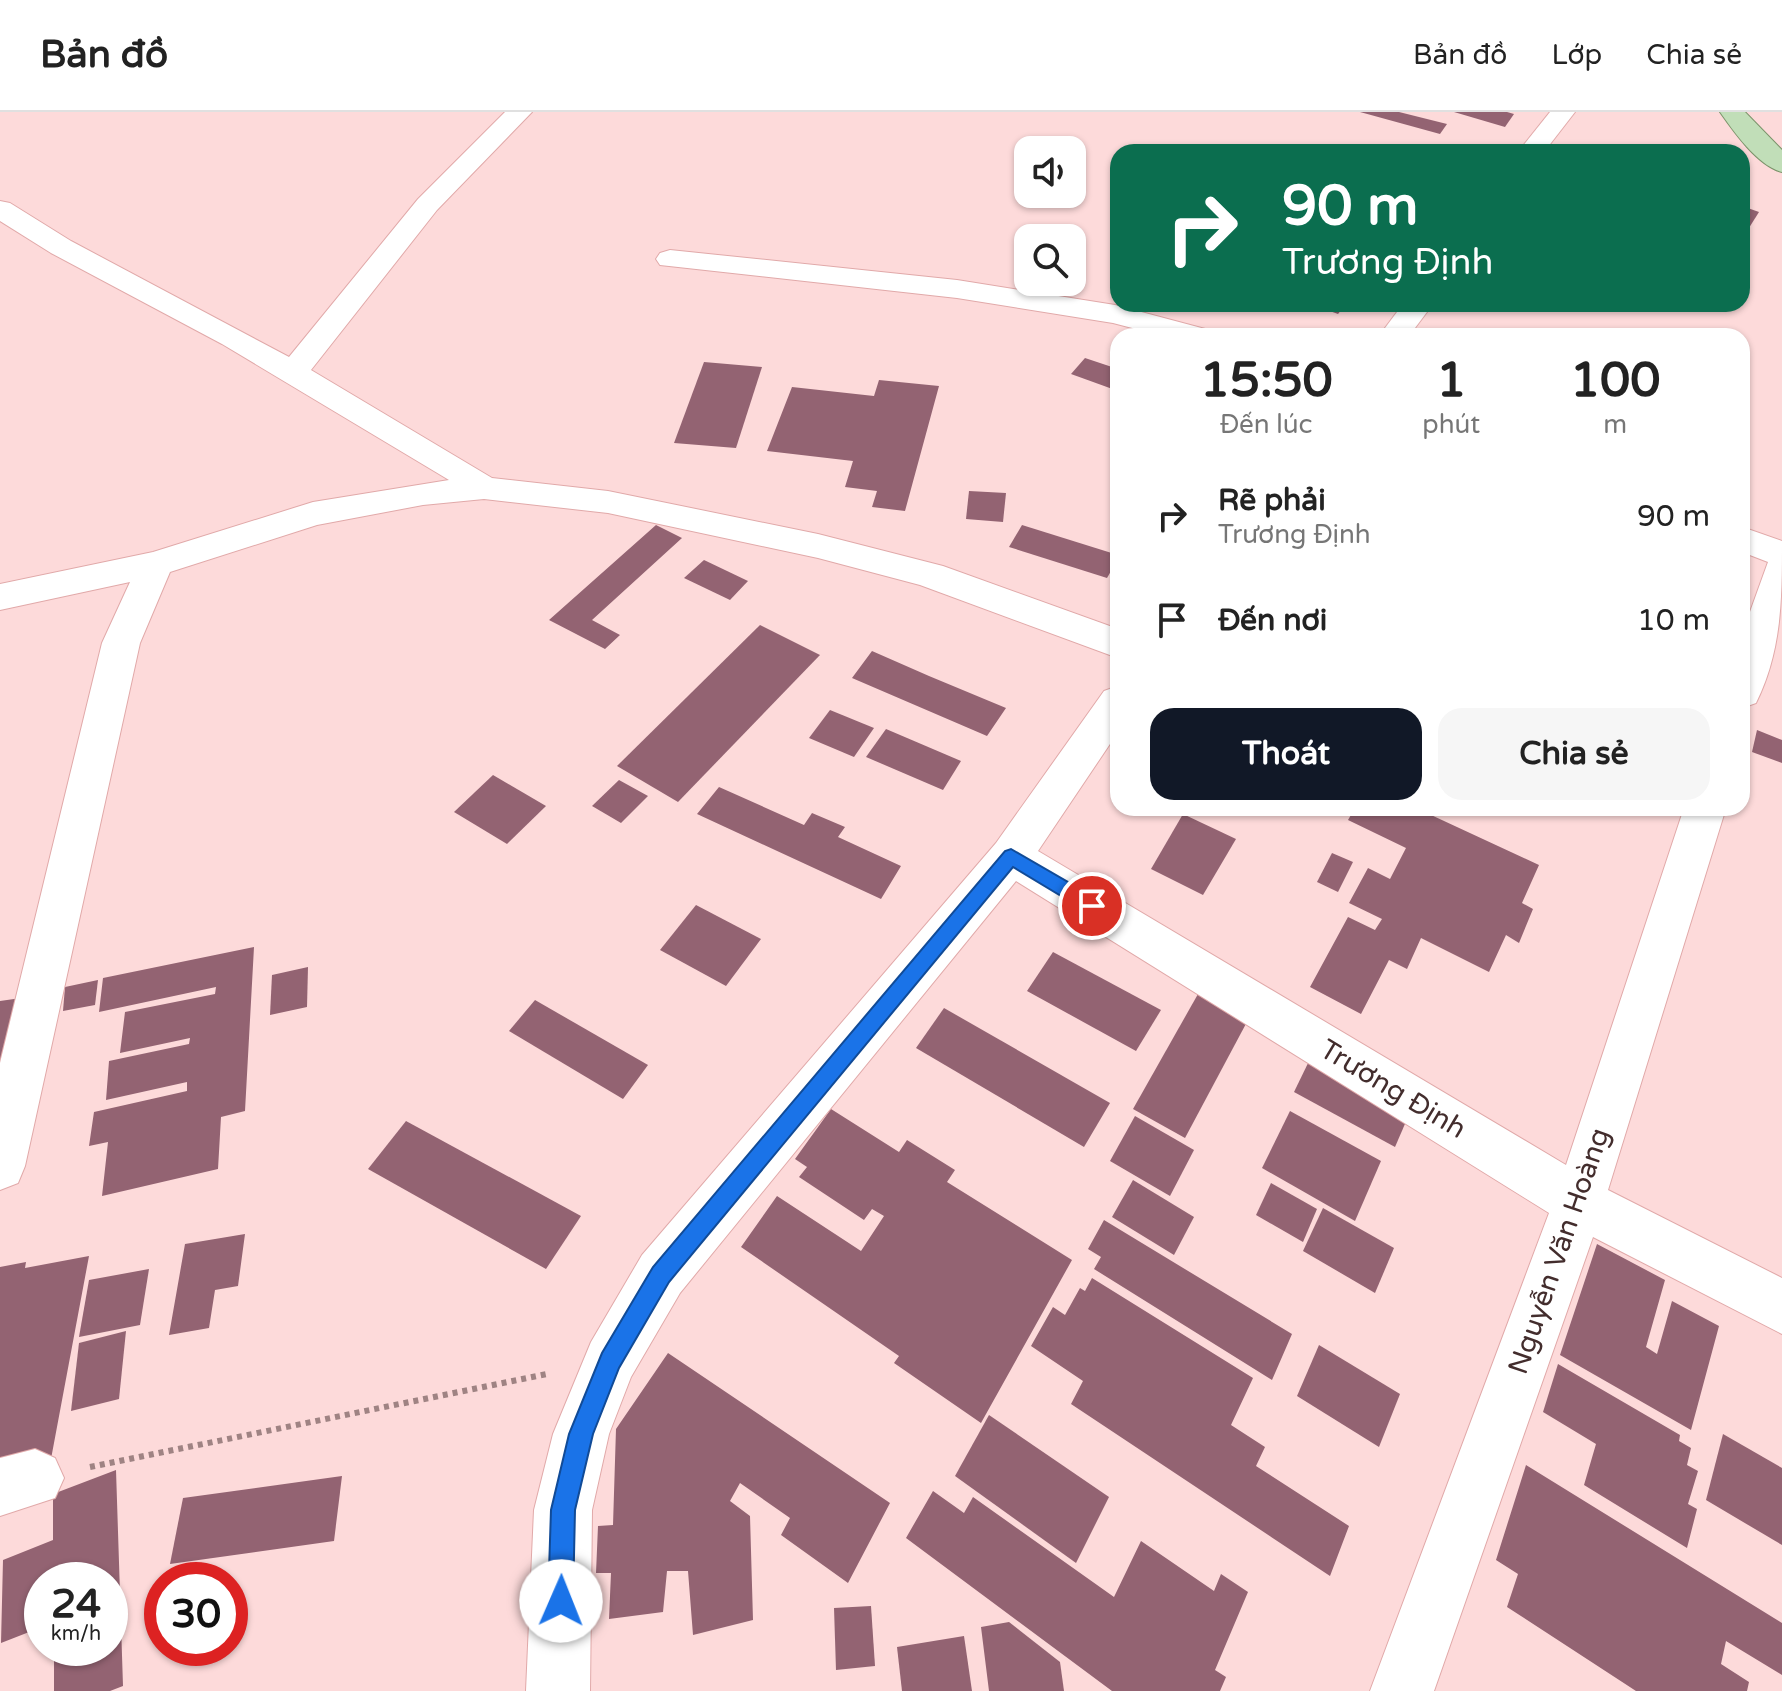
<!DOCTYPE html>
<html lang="vi">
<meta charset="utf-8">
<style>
:root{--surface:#fff;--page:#f6f6f6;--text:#222;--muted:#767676;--line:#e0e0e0;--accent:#111827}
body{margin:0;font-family:"Varela Round",sans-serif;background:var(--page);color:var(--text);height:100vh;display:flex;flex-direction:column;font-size:30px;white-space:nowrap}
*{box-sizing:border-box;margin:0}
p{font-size:26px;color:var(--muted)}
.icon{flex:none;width:44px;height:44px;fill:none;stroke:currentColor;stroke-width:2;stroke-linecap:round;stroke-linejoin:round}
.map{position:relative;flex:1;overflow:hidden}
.details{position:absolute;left:1110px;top:216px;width:640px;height:488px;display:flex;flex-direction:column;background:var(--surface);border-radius:24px;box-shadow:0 2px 6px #0004}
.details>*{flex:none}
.guide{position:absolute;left:1110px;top:32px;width:640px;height:168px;border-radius:24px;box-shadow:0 2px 6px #0004;background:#0b6e4f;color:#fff;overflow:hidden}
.fabs{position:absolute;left:1014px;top:24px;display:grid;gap:16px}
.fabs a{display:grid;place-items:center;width:72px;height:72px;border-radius:16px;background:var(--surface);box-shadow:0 2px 6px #0004;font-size:40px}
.speed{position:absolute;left:24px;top:1450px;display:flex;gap:16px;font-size:40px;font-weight:700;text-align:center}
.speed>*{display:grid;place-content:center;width:104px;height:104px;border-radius:50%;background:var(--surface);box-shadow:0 2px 6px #0004;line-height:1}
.speed small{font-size:20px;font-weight:400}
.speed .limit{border:12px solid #d22;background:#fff;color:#111}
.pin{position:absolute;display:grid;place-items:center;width:68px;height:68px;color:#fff;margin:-34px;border:4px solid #fff;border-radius:50%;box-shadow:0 2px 8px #0007}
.me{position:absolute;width:88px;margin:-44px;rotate:1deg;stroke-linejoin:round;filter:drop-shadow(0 0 6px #0008)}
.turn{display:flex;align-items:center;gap:28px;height:168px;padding:0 40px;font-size:36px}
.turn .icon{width:104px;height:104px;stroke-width:2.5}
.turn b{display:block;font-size:56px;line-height:68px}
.eta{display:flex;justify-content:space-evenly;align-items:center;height:136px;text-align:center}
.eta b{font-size:48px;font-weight:700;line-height:56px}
.button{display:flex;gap:16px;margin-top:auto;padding:16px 40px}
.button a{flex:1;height:92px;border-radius:24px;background:var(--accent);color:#fff;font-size:32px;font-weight:700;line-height:92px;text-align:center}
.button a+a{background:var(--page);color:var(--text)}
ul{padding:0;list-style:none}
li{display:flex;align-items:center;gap:24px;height:104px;padding:0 40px}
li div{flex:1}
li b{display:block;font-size:30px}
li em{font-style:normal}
header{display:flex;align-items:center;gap:48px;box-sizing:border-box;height:112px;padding:0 40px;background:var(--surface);border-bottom:2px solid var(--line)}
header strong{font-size:38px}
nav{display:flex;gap:44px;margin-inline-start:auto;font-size:28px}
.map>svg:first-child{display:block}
</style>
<header>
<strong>Bản đồ</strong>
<nav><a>Bản đồ</a><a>Lớp</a><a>Chia sẻ</a></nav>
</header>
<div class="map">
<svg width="1782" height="1579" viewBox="0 0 1782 1579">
<rect width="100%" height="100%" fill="#fddada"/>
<g fill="#936372">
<path d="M1360,0H1399L1447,12L1440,22Z"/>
<path d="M1454,0H1507L1514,2L1505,15Z"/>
<path d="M1742,94L1759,100L1742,127Z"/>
<path d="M1318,192H1346L1338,202L1316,194Z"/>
<path d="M1085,246L1118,257V279L1071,262Z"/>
<path d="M704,250L762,255L736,336L674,331Z"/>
<path d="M879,268L939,274L905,399L872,395L877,379L845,375L853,349L767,339L792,275L874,284Z"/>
<path d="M969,379L1006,381L1003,410L966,407Z"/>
<path d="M656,413L682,426L592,508L620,523L605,537L549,508Z"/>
<path d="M1022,413L1118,443V447L1107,466L1009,435Z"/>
<path d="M704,448L748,469L730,488L684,466Z"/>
<path d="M760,513L820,543L678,690L617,654Z"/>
<path d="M872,539L929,564L1006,596L987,624L852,566Z"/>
<path d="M830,598L874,616L854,645L809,626Z"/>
<path d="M886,617L961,649L943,678L866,645Z"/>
<path d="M1757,618L1782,628V651L1752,640Z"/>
<path d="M493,663L546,694L507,732L454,700Z"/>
<path d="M619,668L648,684L621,711L592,694Z"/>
<path d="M719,675L804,713L812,701L845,715L838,725L901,754L881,787L697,702Z"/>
<path d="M1355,696H1416L1539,753L1522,791L1533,797L1519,831L1506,823L1489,860L1421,826L1407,857L1389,848L1361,902L1310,875L1348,805L1375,818L1382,807L1349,791L1368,756L1390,767L1406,736L1348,708Z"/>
<path d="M1183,702L1236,727L1203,783L1151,757Z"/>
<path d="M1332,741L1353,750L1338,780L1317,770Z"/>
<path d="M696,793L761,827L726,874L660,838Z"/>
<path d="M254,835L245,999L221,1005L218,1057L102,1084L108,1030L89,1034L94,1000L187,979V970L106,988L109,949L189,932L190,926L120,941L125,900L215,882L216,875L99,900L103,866Z"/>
<path d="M1053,840L1161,898L1136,939L1027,879Z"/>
<path d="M308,855L307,895L270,903L272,863Z"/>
<path d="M98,868L95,893L63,899L65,875Z"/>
<path d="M1198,882L1248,908L1185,1026L1133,997Z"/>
<path d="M21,886L0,961V889Z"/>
<path d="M535,888L648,953L623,987L509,919Z"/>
<path d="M944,896L1110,991L1084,1035L916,936Z"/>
<path d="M1311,945L1411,998L1395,1035L1294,980Z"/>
<path d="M831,997L899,1040L907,1028L955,1058L947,1070L1072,1148L981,1311L894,1251L899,1244L741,1135L777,1084L861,1139L884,1104L872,1097L864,1108L799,1065L807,1055L795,1047Z"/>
<path d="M1290,999L1381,1049L1355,1109L1262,1056Z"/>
<path d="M1135,1004L1194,1038L1170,1084L1110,1049Z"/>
<path d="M406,1009L581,1104L546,1157L368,1057Z"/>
<path d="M1133,1068L1194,1105L1174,1143L1112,1105Z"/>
<path d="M1271,1071L1317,1097L1303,1130L1256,1103Z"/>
<path d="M1323,1096L1394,1136L1375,1181L1303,1139Z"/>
<path d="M1104,1108L1292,1222L1272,1268L1094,1157L1101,1145L1088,1137Z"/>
<path d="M245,1122L238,1174L215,1178L209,1216L169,1223L185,1132Z"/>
<path d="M1597,1132L1665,1168L1646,1235L1657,1242L1672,1189L1719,1214L1691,1318L1560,1243Z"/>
<path d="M89,1144L51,1347L0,1358V1155L26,1150L25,1156Z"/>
<path d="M149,1157L140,1213L79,1225L89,1168Z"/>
<path d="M1092,1166L1253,1266L1231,1313L1265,1335L1256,1354L1349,1414L1330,1464L1071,1292L1083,1269L1031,1234L1053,1195L1065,1203L1080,1176L1085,1179Z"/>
<path d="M126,1219L119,1287L71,1299L79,1231Z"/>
<path d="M1319,1233L1400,1282L1379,1335L1297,1284Z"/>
<path d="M668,1241L890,1391L848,1471L781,1423L790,1406L740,1371L730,1389L750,1404L753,1508L693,1523L688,1459H667L663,1500L609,1507L611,1461H596L598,1414L613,1413L616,1317Z"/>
<path d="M1558,1252L1680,1323L1679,1329L1691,1336L1687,1353L1698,1359L1688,1392L1697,1397L1687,1436L1584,1373L1596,1332L1543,1300Z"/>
<path d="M989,1303L1109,1385L1076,1451L955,1364Z"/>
<path d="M1723,1322L1782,1356V1433L1706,1388Z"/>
<path d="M1526,1353L1782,1511V1563L1726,1529L1721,1552L1749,1570L1747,1579H1636L1507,1495L1518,1462L1496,1448Z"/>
<path d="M116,1358L123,1574L110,1579H54V1536H110V1468H42V1515L1,1531L3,1448L53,1428V1382Z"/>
<path d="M342,1364L334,1429L170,1452L183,1386Z"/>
<path d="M933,1379L964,1401L973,1385L1114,1485L1141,1429L1214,1479L1221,1462L1248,1480L1215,1558L1226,1565L1220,1579H1112L906,1426Z"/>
<path d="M871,1494L875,1554L836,1558L834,1496Z"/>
<path d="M1009,1510L1060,1550L1064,1579H989L981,1515Z"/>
<path d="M964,1524L972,1579H902L897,1535Z"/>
</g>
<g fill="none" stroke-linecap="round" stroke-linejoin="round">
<g stroke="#e1a9a9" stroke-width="2">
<g id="street">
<path d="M505,0H532L437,98L311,258L492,366L608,379L818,422L943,454L1118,517V546L920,473L818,446L608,401L484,387L423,393L317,413L170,460L140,531L25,1054L18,1071L0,1078V951L102,531L130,470L0,498V472L153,440L313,390L449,368L222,232L51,141L0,109V89L10,91L71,129L289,245L418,87Z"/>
<path d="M1550,0H1575L1544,40H1518Z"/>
<path d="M670,138L957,168L1115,193L1209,218L1213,224H1163L1113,211L957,186L660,153L656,147L660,141Z"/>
<path d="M1403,192H1433L1409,224H1379Z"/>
<path d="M1742,415L1782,429C1782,486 1782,539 1756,591L1742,596V522L1768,450L1742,440Z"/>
<path d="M1118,574V620L1038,739L1566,1053L1684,696H1726L1608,1078L1782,1166V1222L1593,1125L1434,1579H1370L1549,1101L1016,769L680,1181L631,1265L609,1322L592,1398L590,1579H526L534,1398L553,1322L591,1230L642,1143L996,731L1104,579Z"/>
<path d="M35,1337L55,1346L64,1366L55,1386L0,1404V1346Z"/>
</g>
</g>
<g stroke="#7a9269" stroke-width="2">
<path id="primary" d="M1720,0H1745L1782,38V60C1758,54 1734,20 1720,0Z"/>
</g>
<path stroke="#9f8383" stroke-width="6" stroke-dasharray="5 5" stroke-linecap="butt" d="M90,1355L547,1262"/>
<use href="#street" fill="#fff" fill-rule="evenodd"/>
<use href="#primary" fill="#c1deb8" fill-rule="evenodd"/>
</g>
<path fill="#1a73e8" stroke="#114b97" stroke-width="2" d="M1011,737L1099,788L1101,794L1099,799H1086L1013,755L669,1170L619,1256L593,1322L575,1398L573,1489L570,1498L561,1501L552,1498L548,1489L551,1398L569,1322L602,1241L653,1155L1005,739Z"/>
<g text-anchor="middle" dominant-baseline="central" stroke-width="8" stroke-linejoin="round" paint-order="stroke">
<g font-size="28" fill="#432d2d" stroke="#fff">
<text transform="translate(1393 977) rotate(31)">Trương Định</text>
<text transform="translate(1559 1139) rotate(-71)">Nguyễn Văn Hoàng</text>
</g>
</g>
</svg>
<div class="fabs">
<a><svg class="icon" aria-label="sound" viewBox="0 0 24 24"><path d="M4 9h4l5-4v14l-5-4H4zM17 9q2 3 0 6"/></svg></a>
<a><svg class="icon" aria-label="search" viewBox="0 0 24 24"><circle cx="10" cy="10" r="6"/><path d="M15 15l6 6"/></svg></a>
</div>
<div class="speed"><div>24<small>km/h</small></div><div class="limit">30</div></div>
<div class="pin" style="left:1092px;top:794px;background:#d93025"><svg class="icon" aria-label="arrive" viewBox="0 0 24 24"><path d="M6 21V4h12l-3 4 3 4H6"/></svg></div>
<svg class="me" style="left:561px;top:1489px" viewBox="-20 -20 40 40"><circle r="19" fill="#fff"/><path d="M0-13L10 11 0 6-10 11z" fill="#1a73e8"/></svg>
<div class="guide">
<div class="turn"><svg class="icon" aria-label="right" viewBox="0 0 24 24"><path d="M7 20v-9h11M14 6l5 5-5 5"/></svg><div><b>90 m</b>Trương Định</div></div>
</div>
<section class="details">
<div class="eta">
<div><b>15:50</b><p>Đến lúc</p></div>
<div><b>1</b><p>phút</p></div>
<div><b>100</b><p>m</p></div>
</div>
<ul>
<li><svg class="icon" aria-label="right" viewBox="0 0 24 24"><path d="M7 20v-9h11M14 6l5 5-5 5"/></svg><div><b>Rẽ phải</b><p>Trương Định</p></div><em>90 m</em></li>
<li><svg class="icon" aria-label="arrive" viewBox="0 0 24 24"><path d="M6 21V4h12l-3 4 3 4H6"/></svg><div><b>Đến nơi</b></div><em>10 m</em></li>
</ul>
<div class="button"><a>Thoát</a><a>Chia sẻ</a></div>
</section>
</div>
